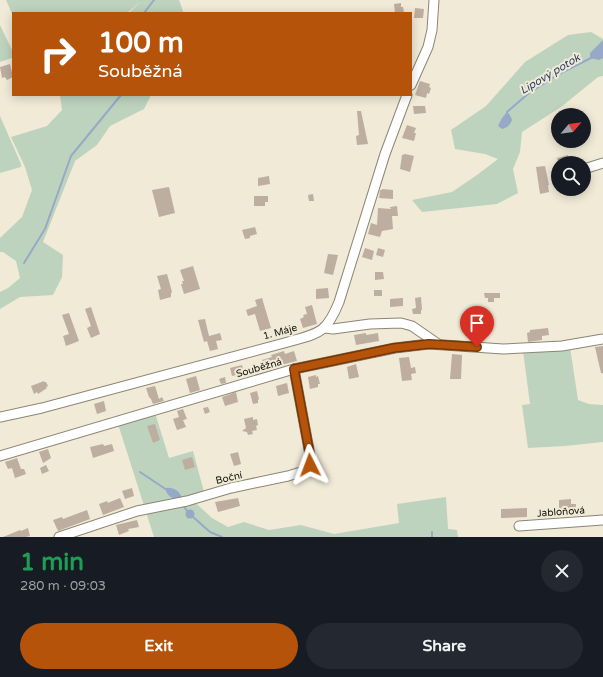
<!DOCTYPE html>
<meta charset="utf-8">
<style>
:root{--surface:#171b24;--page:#242831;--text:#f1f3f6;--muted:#9ea1a6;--accent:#b45309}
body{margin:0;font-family:"Varela Round",sans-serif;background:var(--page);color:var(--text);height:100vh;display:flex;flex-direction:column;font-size:15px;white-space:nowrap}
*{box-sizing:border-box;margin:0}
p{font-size:13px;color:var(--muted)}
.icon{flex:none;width:22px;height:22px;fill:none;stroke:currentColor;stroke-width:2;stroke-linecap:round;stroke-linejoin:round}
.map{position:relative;height:537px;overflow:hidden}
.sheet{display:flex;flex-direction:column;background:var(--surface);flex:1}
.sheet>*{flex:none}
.banner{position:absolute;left:12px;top:12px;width:400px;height:84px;border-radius:0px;box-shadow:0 2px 10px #0003;background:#b45309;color:#fff;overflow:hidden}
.needle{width:26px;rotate:61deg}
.buttons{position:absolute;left:551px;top:108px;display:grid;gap:8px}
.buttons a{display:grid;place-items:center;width:40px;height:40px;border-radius:50%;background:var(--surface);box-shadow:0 2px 10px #0003;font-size:20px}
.pin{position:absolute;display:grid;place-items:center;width:34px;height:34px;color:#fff;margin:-41px -17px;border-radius:50% 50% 50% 0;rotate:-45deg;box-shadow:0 0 4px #0007}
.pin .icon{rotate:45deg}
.me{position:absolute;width:44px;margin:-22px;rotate:357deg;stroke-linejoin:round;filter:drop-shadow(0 0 3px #0008)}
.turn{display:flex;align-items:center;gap:14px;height:84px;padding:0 20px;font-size:18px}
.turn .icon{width:52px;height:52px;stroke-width:2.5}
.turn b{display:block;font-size:28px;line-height:34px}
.round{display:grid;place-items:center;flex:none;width:42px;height:42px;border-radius:21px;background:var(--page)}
.head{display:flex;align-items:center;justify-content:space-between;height:68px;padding:0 20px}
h1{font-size:24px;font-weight:700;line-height:30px;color:#1e9e55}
.primary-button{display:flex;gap:8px;margin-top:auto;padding:8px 20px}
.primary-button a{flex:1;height:46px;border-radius:24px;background:var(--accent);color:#fff;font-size:16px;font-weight:700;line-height:46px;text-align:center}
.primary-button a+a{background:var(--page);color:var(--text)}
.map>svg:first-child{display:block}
</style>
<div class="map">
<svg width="603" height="537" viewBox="0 0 603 537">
<rect width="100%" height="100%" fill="#f1ead7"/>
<g fill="#bed3be">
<path d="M6,0H179L183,11V13H129L140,2L127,13H113L112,12L108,13H13V16Z"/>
<path d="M0,25L12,50V58L0,62Z"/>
<path d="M591,32L603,39V76L598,77L561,107L522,132L520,152L513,169L518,193L497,204L422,212L412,200L452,192L477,175L498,159L485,154L455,149L451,130L486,106L525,62L568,35Z"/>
<path d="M60,95H151L144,109L110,126L97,145L75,161L43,242L63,255L62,277L53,295L20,297L0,309V292L8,288L20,278L16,261L3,252H0V238L22,217L32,190L25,167L11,137L47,126L62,110Z"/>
<path d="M0,116L21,164V167L0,173Z"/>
<path d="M570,347L578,400L589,404L603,405V442L565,446L528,448L522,405L530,404L523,351Z"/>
<path d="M155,413L169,458L193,451L204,492L189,497L212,518L228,527L244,522L269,530L301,525L334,534L399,523L397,504L446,497L448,529L457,530L458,537H154L118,424Z"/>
</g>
<g fill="#97a9c6">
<path d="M603,40V58L599,60L590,58V53Z"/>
<path d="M507,112L510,115L512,120C510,125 508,127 502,129L498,126L502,118Z"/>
<path d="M166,488C173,487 180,491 182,498L175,500C171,497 165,494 166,488Z"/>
<circle cx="190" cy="514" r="4.5"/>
</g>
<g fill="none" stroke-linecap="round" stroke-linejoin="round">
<g stroke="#97a9c6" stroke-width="2">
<path d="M144,13L154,0"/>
<path d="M507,112L529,93L559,74L593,57"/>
<path d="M24,263L45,229L71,156L121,95"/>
<path d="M140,472L167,490"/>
<path d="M182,504L188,512"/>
<path d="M192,516L210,532L222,537"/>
<path d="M432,532V537"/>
</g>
</g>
<g fill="#bdaea0">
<path d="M401,3V7H403L404,13H395L394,4Z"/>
<path d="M415,8L424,9L423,18H414Z"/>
<path d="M10,64L13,77L7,80L5,77L2,78L0,67Z"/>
<path d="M420,81L430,84L429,87L431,88L429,94L427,93L426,98L415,95Z"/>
<path d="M413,106H425L426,113L414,114Z"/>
<path d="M357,111H361L368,144L357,145L356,136L359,135Z"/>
<path d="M407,125L416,128L414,133H416L414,141L402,138Z"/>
<path d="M405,154L414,156L410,172L400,169L402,155Z"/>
<path d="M568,155L570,163H558L557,158Z"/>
<path d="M545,166L549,185H548L549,192L540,194L536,167Z"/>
<path d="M269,176L270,184L258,186V178Z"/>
<path d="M169,187L175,213L159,217L152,190Z"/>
<path d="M382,189L393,190V199L379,198L380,190H382Z"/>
<path d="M313,194L314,201H309L308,195Z"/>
<path d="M254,196H268V202H265V206H254Z"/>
<path d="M397,206L398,216H392L393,229L382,231L380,237L368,234L371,223L377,225L378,208L391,209L390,207Z"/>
<path d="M255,227L257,234L250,236V238L245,239L242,230Z"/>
<path d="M365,248L374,251L372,260L362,257Z"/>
<path d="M378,248L385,250L383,257L376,255Z"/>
<path d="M328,254L338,255L333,275L324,273Z"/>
<path d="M193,266L200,289L184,294L181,284H183L182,281H184L180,270Z"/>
<path d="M375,272H383L384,279L375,280Z"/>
<path d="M167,274L172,292L171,293V297L160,300L158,290L161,289L157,276Z"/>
<path d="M328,288L329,298L316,299V289Z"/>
<rect x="374" y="290" width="8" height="6"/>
<path d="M484,293H500V298H494V302H488V298H485Z"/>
<path d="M421,297L422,310H421V314H413L412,309L416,308L415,298Z"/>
<path d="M262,298L271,328L260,331L255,314L248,316L246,310L257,306L255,300Z"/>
<path d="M403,298V306L390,307V299Z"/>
<path d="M312,305L317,324L303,328L300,319L304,317L303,315L307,314L305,307Z"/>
<path d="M91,307L100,334L91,338L87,328L91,326L85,309Z"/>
<path d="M69,313L79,341L66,346L63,336L69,334L62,315Z"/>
<path d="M205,319L209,336L220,333L222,340L216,341L218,349L210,351L207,341L204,342L198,320Z"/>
<path d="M481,328L487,329V335H481Z"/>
<path d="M548,328L549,335L542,336V340L528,342L527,333L530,332V330Z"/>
<path d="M366,333V335L378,333L379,341L356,345L354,335Z"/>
<path d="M603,346V373H601L595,347Z"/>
<path d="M284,351L285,354L294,351L297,361L265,369L262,360L272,357L271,355Z"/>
<path d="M452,354L462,355L461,379H450Z"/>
<path d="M409,357L411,368L415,367L416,373L411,374L412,380L402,381L399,358Z"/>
<path d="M356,364L359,377L349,379L347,367Z"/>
<path d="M242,365L244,373L232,376L230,368Z"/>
<path d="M316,375V377L318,376L320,384H318V387L310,389L308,377Z"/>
<path d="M196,376L200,390L190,393L186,379Z"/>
<path d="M225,377L226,383L221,384L219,379Z"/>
<path d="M44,381V382H46L48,386L46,387L47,388L38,394L37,392L34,394L31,386Z"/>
<path d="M287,383L289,393L278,396L276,386Z"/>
<path d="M155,386L159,399L162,397L164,401L153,404L151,399L149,397L146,388Z"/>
<path d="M257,391L259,399L258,400V403L253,404L250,393Z"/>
<path d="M236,392L238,402L225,406L222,397Z"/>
<path d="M104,401L106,411L97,414L94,404Z"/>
<path d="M208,407L210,412L205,414L203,408Z"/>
<path d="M183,409L187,419L183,420L186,427L177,430L173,419L179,417L177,411Z"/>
<path d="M253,417V420L257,419L258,425L256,426L257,430L252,431L253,434L248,435L247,432L242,431L246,428L244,419Z"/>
<path d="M155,424L160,440L153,443L147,426Z"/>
<path d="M103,444L104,446L112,444L114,451L93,458L90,447Z"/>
<path d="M48,449L51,458L43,463L39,452Z"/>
<path d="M238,452L241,464L234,466L230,454Z"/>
<path d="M192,457L195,467L185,470L182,460Z"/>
<path d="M17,458L21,469H24L26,474L15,478L12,468L8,469L5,462Z"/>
<path d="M46,465L49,471L42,474L40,468Z"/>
<path d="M132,488L134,496L125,499L122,491Z"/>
<path d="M120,498L124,507L103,515L99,504L107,501L108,503L110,502Z"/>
<path d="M238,498L240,506L218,512L215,502Z"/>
<path d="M571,499V504H576V513H559V500Z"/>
<path d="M527,508V517L501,518V509Z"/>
<path d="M87,510L90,519L58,531L53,520L62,517L63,519Z"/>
<path d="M137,520L139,527L128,529L129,531L119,535L116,525Z"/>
<path d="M28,528L30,536L26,537H3L20,530L21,531Z"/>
</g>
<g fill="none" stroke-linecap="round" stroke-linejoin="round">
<g stroke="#8b8574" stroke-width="11">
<g id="minor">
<path d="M411,85L428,47L432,30L434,0"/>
<path d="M584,169L603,163"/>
<path d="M557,177H558"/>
<path d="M325,328L333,329L370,324L401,323L412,326L438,344"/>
<path d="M0,417L42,408L288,342C319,333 326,334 339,302L385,154L407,95"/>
<path d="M0,456L294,369L395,348L429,344L503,349L562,346L603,339"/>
<path d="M519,526L603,520"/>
<path d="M59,537L137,511L187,501L231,488L288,476L304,471L310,465V455L294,369"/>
</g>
</g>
<use href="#minor" stroke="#fff" stroke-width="9"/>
</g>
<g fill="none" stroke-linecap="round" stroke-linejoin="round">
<g stroke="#753606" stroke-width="10">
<path id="route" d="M310,465V455L294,369L394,348L429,344L477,347"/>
</g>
<use href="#route" stroke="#b45309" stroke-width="7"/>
</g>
<g text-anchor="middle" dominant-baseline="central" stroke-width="4" stroke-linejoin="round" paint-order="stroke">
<g font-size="10" fill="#121009" stroke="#f1ead7">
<text transform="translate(280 332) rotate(-15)">1. Máje</text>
<text transform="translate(259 368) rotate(-16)">Souběžná</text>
<text transform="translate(229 478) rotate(-13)">Boční</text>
<text transform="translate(561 512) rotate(-4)">Jabloňová</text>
</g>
<g font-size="11" font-style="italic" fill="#274069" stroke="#f1ead7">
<text transform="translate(550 74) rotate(-31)">Lipový potok</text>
</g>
</g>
</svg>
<div class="buttons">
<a><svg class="needle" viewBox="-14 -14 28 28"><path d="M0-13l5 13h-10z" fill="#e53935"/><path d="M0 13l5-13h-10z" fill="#9ea1a6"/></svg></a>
<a><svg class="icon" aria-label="search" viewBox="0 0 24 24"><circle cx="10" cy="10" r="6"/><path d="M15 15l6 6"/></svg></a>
</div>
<div class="pin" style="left:477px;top:347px;background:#d93025"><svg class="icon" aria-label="arrive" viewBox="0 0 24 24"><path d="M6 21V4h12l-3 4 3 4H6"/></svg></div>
<svg class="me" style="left:310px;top:465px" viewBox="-20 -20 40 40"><path d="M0-17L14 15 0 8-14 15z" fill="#b45309" stroke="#fff" stroke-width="4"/></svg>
<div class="banner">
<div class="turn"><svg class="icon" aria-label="right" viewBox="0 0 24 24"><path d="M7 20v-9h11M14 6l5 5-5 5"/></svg><div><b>100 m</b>Souběžná</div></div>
</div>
</div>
<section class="sheet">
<div class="head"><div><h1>1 min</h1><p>280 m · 09:03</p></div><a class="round"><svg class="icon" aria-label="close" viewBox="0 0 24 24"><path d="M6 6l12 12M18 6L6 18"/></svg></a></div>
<div class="primary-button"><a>Exit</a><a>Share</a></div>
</section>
